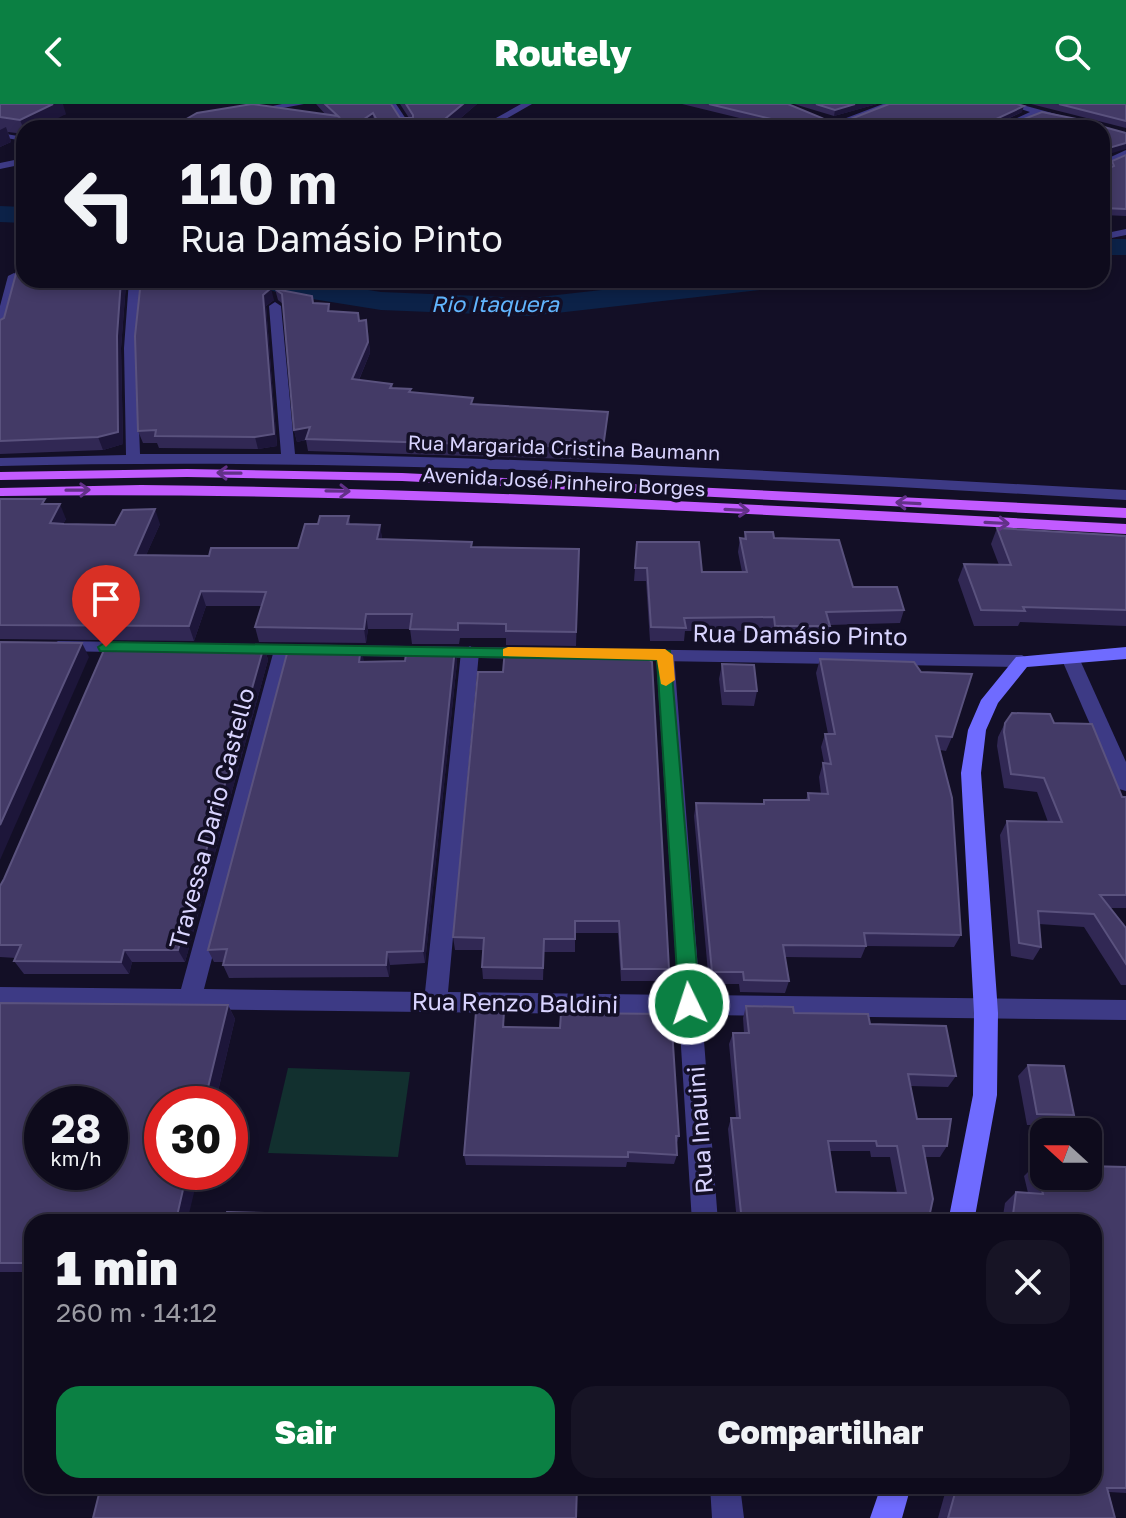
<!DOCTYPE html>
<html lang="pt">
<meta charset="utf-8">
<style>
:root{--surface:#0e0b1c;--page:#171425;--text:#f1f3f6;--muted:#9b9ba3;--line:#2e2b3b;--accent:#0b8043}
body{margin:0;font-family:"Golos Text",sans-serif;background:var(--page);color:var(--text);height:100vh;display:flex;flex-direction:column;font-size:30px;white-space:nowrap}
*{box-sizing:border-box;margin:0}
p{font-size:26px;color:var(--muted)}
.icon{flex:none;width:44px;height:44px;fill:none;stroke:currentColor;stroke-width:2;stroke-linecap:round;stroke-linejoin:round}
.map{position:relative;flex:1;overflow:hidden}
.details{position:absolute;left:24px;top:1110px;width:1078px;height:280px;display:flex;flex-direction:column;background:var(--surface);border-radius:24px;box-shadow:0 4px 12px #0003,0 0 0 2px var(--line)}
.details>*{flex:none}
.hud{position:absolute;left:16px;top:16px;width:1094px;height:168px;border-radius:24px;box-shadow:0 4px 12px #0003,0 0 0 2px var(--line);background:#0e0b1c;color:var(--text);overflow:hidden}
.needle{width:52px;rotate:291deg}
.controls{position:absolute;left:1030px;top:1014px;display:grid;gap:16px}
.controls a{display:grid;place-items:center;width:72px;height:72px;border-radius:16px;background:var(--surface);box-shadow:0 4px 12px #0003,0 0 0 2px var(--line);font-size:40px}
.speed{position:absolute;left:24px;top:982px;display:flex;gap:16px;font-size:40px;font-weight:700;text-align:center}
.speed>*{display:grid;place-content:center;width:104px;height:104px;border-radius:50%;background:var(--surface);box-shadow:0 4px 12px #0003,0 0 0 2px var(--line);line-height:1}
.speed small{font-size:20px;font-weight:400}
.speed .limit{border:12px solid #d22;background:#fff;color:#111}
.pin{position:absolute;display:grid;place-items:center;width:68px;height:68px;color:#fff;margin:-82px -34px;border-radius:50% 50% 50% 0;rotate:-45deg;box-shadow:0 0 8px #0007}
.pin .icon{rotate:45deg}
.me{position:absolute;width:88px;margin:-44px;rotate:356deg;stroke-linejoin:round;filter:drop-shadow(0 0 6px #0008)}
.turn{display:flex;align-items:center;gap:28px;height:168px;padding:0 32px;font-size:36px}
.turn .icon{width:104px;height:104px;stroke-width:2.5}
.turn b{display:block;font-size:56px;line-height:68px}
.round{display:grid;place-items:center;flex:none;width:84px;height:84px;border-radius:24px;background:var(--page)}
.head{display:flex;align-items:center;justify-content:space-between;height:136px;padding:0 32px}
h1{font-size:48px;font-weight:800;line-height:60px}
.action{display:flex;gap:16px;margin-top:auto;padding:16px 32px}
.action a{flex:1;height:92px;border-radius:24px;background:var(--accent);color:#fff;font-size:32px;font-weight:800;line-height:92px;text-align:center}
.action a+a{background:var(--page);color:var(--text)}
header{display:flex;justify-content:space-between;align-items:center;height:104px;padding:0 32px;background:var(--accent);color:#fff;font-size:36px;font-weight:800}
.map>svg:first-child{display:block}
</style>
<header><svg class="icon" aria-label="back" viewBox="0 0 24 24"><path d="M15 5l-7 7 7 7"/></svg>Routely<svg class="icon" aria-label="search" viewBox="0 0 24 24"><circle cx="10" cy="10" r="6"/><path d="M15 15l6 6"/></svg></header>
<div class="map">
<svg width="1126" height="1414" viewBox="0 0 1126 1414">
<rect width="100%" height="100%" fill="#130f26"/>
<path fill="#12302f" d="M288,964L410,968L398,1053L268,1049Z"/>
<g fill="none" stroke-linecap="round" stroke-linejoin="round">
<g fill="#0c2248" fill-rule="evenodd">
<path d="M0,102L24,103V119L0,118Z"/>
<rect x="1102" y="135" width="24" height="16"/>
<path d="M255,176H305L381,188L530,194L691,176H784L779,182L769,185L530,212L381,206L281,190L260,182Z"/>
</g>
<g fill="#3d3a85" fill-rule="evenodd">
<path d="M388,0H396L412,24H404Z"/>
<path d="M0,29L24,33V37L0,33Z"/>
</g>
<g fill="#3d3a85" fill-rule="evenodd">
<path d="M521,0H532L490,24H478Z"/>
<path d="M883,0H895L834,24H820Z"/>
<path d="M1005,0H1019L1107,24L1102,27V24L1040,11L1008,24H995L1030,8Z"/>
<path d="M1126,46V53L1102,64V57Z"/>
<path d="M1126,125V131L1102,136V130Z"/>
<path d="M14,169L20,172L6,225L0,229V202L8,172Z"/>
<path d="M129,176L143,178L136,244L140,350H281L269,202L275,198L281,202L295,350C572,355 849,371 1126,386V396C751,374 376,353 0,362V354L126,351L124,244Z"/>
<path d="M283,540L292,546L204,885L425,888L461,548L470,542L479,548L448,888L678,891L656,551L665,545L674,551L700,891L1126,896V916L702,911L718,1118H692L679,911L0,903V883L181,885L274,546Z"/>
<path d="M1071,550L1080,556L1126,658V687L1119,685L1116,680L1062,556Z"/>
<path d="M710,1382H740L744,1414H712Z"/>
</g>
<g fill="#3d3a85" fill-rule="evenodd">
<path d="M282,0H304L252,10L248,7Z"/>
<path d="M205,12L208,17L142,24L147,21Z"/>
<path d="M24,54V60L0,65V59Z"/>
<path d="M58,537L1022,551L1031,557L1022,563L52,547L49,543Z"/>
</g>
<g fill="#6f6bff" fill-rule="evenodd">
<path d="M1126,543V555L1027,563L998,599L986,626L981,669L998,909L997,991L974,1118H948L973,991L974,909L961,669L968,626L981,596L1016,553Z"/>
<path d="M881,1382H911L902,1414H870Z"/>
</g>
<g fill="#c25bff" fill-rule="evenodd">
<path d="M187,365L402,369L1126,404V414L402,377L187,373L0,376V368Z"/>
<path d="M141,381C470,384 798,403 1126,420V430C751,410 376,387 0,392V384Z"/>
</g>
</g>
<g fill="#312854" fill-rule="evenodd">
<path d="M0,0L66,10L24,24V30L8,28L11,38L0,43Z"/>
<path d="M316,0H391L400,14H409L400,0H477L449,24H376L374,21L370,24H171L326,11Z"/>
<path d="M682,0H788L822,14L821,20L1022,8L997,20L1102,24H780Z"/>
<path d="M794,0H877L834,12Z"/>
<path d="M1031,0H1126V24Z"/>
<path d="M1126,51V112L1102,111V67L1110,64L1112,57Z"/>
<path d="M24,176H125L126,180L121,244L123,340L103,346L0,350V216L4,214Z"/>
<path d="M252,183L274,196L266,202L277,342L258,345L159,344L157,339H143L138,327Z"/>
<path d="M275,185L313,199L329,200L330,207L359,217L368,228L370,249L359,276L392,280L393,284L411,285V288L474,300L608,308L602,356L308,347L306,336L297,338L294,326L283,200L278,196Z"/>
<path d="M0,395L47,400L66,415L63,420H160L146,451L209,452L298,444L318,420L349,412L350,420L380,421L382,435L472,438V443L579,445L576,542L506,541V534H460L459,540H412L410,525H368L366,539L259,538L255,523L262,502H206L194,537L0,535Z"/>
<path d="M997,424L1126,432V522L1020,518L1018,522H974L958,476L964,460L999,461L991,440Z"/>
<path d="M745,428L774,434L853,483L904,506L900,519L830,521L826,536L773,535L771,527H685L684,537H650L646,477H634L637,438L702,468H742L738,448L740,434L744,435Z"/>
<path d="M183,540L184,545H248L264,542L268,556L185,858H132L129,870H24L14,857L16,854L0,853V782Z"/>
<path d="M455,544L457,558L425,859L390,861L389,873L229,874L223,861L224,858H214L208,846L364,558L405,557Z"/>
<path d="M575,551L669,865L667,877H621L618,829H575V848H544L543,876L483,875L482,863L483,846H455L453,833L503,568Z"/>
<path d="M820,555L952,633L946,647L940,646L961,831L954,843L866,842L861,854L785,853L789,877L785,889L740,888L739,880H709L694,712L696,699L763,700L764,696H806L808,689L821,690L819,673L823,659H824L821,643L825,630H828L816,569Z"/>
<path d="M722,560L757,587L754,602L722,601L719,575Z"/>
<path d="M1005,619H1054L1122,693H1126V804H1110L1126,823V881H1121L1084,823L1039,820L1041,843L1033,856L1011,852L1000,731L1007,717L1048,718L1037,688L1004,684L997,642L998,633Z"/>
<path d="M0,899L228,901L235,915L215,1000H162L187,1118H32V1168H0Z"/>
<path d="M746,902L870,920L956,972L948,983L910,982L917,1015L947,1042L940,1053H925L928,1118H737L728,1025L731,1014H736L729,940L733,929H744L743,914ZM830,1047H870L871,1053H890L897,1089L836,1088Z"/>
<path d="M505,920V923L679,1032L676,1042L677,1051L674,1060L627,1058L626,1063L466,1061L464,1051Z"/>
<path d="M1028,961L1074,1011L1063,1021H1027L1018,972Z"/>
<path d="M1036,1060L1126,1063V1389L1109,1388L1115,1414H938L947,1382H1094V1118H1002L1005,1099L1016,1088L1028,1089L1024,1072Z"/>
</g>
<g fill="#1d163a">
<path d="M53,0H63L66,10L39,24H24V26L20,16Z"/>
<path d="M463,0H477L449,24H434Z"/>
<path d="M855,0H877L834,12L835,6Z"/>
<path d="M1024,2L1022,8L994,21L996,15Z"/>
<path d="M373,9L374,21L370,24H351Z"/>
<path d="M339,14L340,24H324Z"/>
<path d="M6,23L11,38L0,43V26Z"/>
<path d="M1126,39V45L1102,52V46Z"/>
<path d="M121,176H125L126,180L121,244L123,340L103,346L98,333L117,232Z"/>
<path d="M271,184L274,196L266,202L277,342L258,345L255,333L263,191Z"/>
<path d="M366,216L370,249L354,287L352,275Z"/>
<path d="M608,308L607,320L602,356L603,344Z"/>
<path d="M310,323L306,336L297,338L294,326Z"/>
<path d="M60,400L66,415L56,433L50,419Z"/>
<path d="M155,405L160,420L140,465L135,451Z"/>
<path d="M380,421L382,435H377Z"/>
<path d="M201,487L206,502L194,537L189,522Z"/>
<path d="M366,510L368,525L366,539L364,525Z"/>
<path d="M82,539L89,553L0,756V721Z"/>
<path d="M264,542L268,556L185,858L178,846Z"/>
<path d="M361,543L364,557L359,558Z"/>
<path d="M455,544L457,558L425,859L423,847Z"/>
<path d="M124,846L132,858L129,870L121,858Z"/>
<path d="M387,848L390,861L389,873L386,861Z"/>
<path d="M228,901L235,915L215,1000H204Z"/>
<path d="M187,1068H199L187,1118H182L177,1112Z"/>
<path d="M153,1112L159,1118H150Z"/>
</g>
<g fill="#433a66" stroke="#5a527e" stroke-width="2" fill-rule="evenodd">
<path d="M0,0H53L20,16L0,13Z"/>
<path d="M252,0L338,12L325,0H391L400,14H413V11L406,0H463L434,24H403L380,22L373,9L351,24H349L339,14L324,24H171L197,9Z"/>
<path d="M709,0H788L822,14L818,18L821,20L843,18L889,0H1017L1024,2L996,15L997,20H1011L1042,8L1101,20L1104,23L1126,29V39L1102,46V24H808Z"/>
<path d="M816,0H855L835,6Z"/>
<path d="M1059,0H1126V17Z"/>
<path d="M143,17L148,24H119L128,19Z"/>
<path d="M1126,51V105L1102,104V67L1114,62L1112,57Z"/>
<path d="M17,166H24V176H121L117,232L118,328L98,333L0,337V216L4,214Z"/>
<path d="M141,176H226L241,181L252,180V183L271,184L263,191L274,330L255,333L155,332L156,326L138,327L135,232Z"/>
<path d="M275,185L312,192L313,199L329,200L328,207L358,209L359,217L366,216L368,238L352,275L392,280L390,284L411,285L409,288L473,294L471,300L608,308L603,344L306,335L310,323L294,326L282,190Z"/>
<path d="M0,395H45L42,400H60L50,419L64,420L115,421L123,406L155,405L135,451L209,452L211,444H298L305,420H318L320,412H349L347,420L380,421L377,435L472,438L471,443L579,445L576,528L506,527V520L458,519V526L410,525L412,510H366L364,525L255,523L266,488L201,487L189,522L0,521Z"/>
<path d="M997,424L1126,432V506L1023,503L1025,507L981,506L964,460L1011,461Z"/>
<path d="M745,428H773L774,434L839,436L853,483H897L904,506L826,508L830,522H775L774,513L684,514L686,524L651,523L647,464H635L637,438H699L702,468H747L740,434L746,435Z"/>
<path d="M0,538L82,539L0,721Z"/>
<path d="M107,539L183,540L181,545H248L249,541L264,542L178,846H124L121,858L14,857L21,841H0V782L4,775Z"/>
<path d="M289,542L361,543L359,558L405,557L407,544H455L423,847L387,848L386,861H223L227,845L208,846Z"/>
<path d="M505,545L575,546V551L645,552L652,558L669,865H622L619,817H575V835H544L543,864L482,863L484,834L453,833L478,568H503Z"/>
<path d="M820,555L914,558L921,568L972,570L952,633L936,632L952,694L961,831L864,829L866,842L783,841L789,877L744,876L743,868H712L696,699L764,700V696H809L808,689L828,690L823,659L831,660L825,630H835Z"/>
<path d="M722,560L754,561L757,587H725Z"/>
<path d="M1012,609L1050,610L1054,619L1092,620L1122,693H1126V791H1100L1126,824V860L1094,810L1038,807L1041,843L1019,839L1007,717L1062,718L1044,674L1011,670L1004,628L1005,619Z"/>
<path d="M0,899L228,901L204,1000H162V1068H187L177,1112H153L150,1118H32V1159H0ZM42,1000H110V1068H42Z"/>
<path d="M746,902L793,903L794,909L868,910L870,920L946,922L956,972L908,970L917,1015H951L947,1042H923L933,1095L928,1118H742L731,1014H740L733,929H749ZM828,1037H876L877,1042H897L906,1089L836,1088Z"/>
<path d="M476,908H504L503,923L560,924L561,909L671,910L679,1032H676L677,1051L628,1048V1053L464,1051Z"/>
<path d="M1028,961L1064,962L1074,1011L1037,1010Z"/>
<path d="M1036,1060H1044V1072H1088V1062L1126,1063V1384H1107L1115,1414H948L957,1382H1094V1118H1012L1016,1088L1043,1090Z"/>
<path d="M227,1108L352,1111V1118H225Z"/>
<path d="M101,1382H577L576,1414H93Z"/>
</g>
<defs><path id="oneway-shaft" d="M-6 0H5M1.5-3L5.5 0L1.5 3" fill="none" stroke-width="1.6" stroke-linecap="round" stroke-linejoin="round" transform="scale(2)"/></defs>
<g stroke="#623188">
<use href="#oneway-shaft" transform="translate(229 369) rotate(-179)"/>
<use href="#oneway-shaft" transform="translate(78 386) rotate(-1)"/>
<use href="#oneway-shaft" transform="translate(338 387) rotate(1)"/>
<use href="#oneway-shaft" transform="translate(908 399) rotate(-177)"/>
<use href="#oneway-shaft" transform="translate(737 406) rotate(3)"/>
<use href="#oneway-shaft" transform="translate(997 419) rotate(3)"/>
</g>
<path fill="#0b8043" stroke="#07532c" stroke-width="2" d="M106,538L670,547L700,900L697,907L689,909L682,907L679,900L657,556L100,547L98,543Z"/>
<path fill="#f59e0b" d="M508,543L665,545L673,551L675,576L666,582L661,580L657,556L503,552V545Z"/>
<g text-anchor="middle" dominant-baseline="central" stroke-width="7" stroke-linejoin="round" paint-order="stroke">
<g font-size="20" fill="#d9d4ff" stroke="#130f26">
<text transform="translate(564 343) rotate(2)">Rua Margarida Cristina Baumann</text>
<text transform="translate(564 377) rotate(3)">Avenida José Pinheiro Borges</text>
</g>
<g font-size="22" font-style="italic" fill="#62b6ff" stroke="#130f26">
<text x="495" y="199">Rio Itaquera</text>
</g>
<g font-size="24" fill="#d9d4ff" stroke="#130f26">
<text transform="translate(800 530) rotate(1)">Rua Damásio Pinto</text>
<text transform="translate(211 714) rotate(-75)">Travessa Dario Castello</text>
<text transform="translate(515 898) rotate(1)">Rua Renzo Baldini</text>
<text transform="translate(699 1026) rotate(-94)">Rua Inauini</text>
</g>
</g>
</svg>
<div class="controls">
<a><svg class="needle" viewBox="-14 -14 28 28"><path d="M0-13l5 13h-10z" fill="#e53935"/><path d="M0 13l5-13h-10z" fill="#9b9ba3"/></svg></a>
</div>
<div class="speed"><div>28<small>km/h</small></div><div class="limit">30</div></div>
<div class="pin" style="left:106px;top:543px;background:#d93025"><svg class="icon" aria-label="arrive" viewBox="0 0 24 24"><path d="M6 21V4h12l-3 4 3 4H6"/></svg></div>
<svg class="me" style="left:689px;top:900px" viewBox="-20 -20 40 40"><circle r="17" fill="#0b8043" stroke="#fff" stroke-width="3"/><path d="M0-11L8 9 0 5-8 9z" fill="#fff"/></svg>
<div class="hud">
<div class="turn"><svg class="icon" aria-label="left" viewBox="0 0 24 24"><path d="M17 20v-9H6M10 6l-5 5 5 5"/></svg><div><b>110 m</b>Rua Damásio Pinto</div></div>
</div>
<section class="details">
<div class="head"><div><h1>1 min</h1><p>260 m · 14:12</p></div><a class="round"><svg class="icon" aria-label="close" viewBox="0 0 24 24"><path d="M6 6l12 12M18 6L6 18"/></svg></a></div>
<div class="action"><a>Sair</a><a>Compartilhar</a></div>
</section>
</div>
